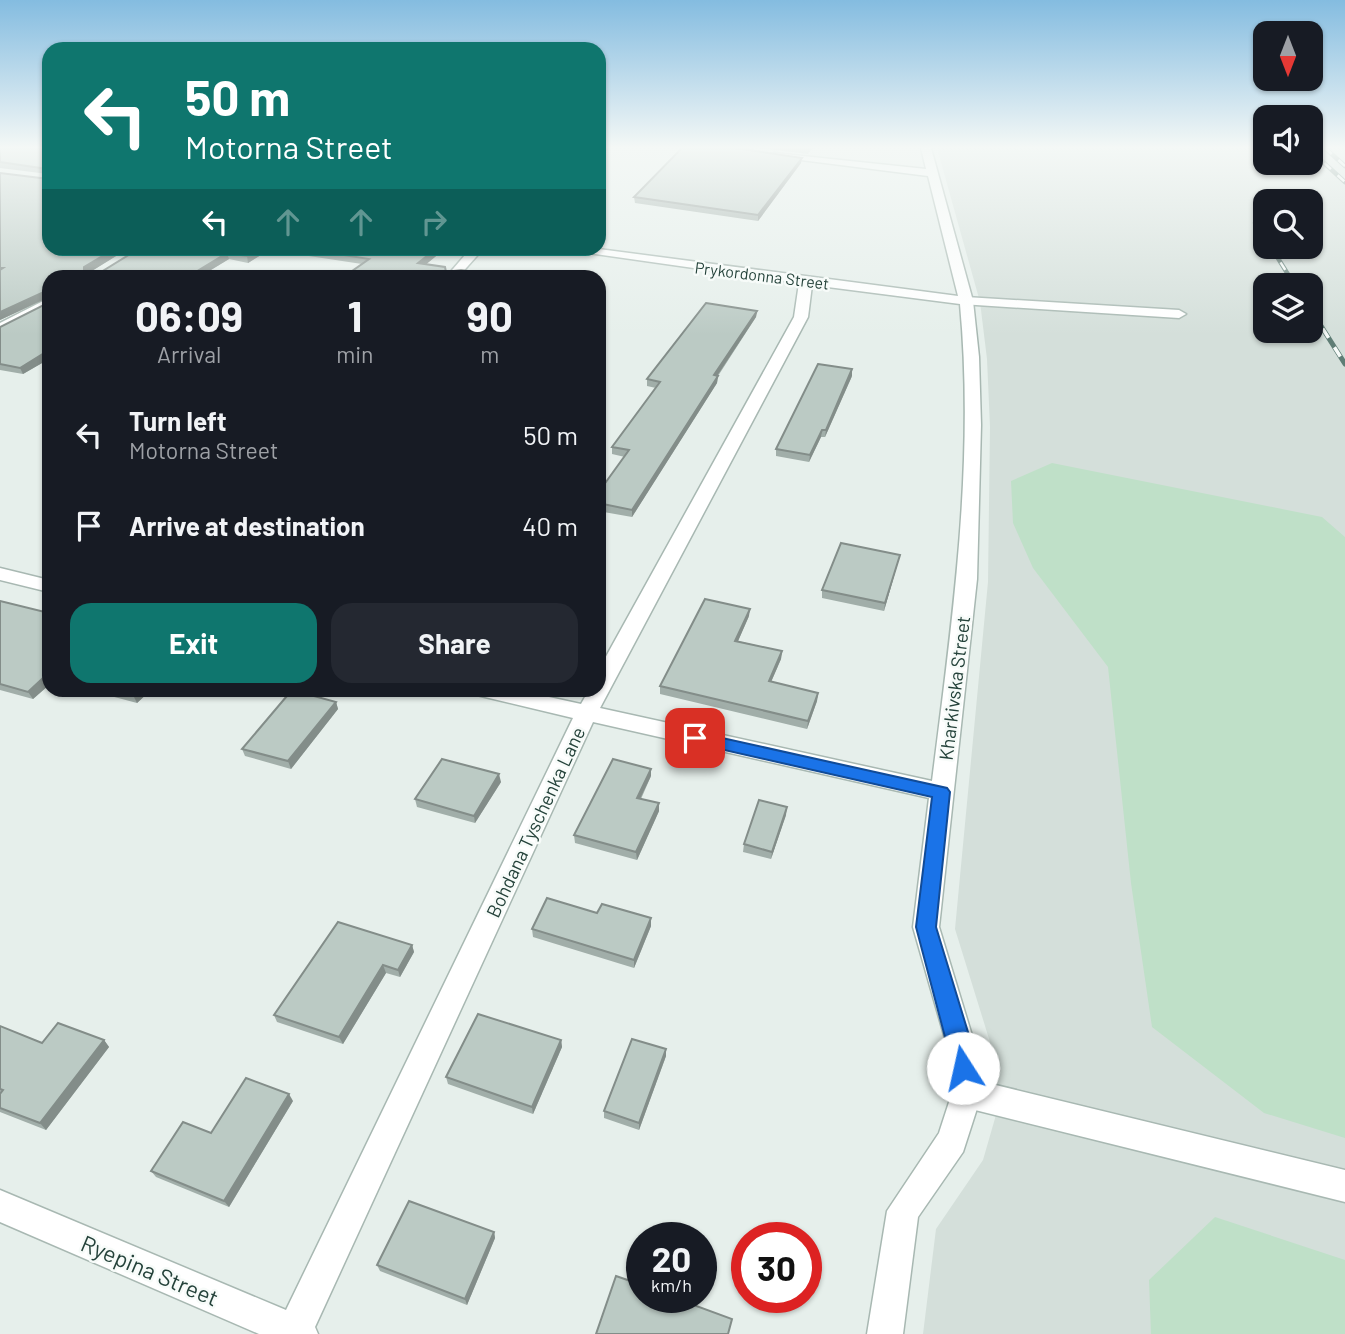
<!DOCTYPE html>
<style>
:root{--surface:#171b24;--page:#242831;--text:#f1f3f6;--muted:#9ea1a6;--accent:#0f766e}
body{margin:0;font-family:Barlow,sans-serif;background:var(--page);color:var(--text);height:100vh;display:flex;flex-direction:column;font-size:26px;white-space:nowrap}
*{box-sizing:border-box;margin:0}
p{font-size:23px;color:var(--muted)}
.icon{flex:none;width:38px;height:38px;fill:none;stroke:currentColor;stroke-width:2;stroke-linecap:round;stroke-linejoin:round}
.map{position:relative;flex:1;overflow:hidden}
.drawer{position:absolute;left:42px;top:270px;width:564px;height:427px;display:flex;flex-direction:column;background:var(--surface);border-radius:21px;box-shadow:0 2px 5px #0004}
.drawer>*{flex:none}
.hud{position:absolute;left:42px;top:42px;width:564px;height:214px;border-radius:21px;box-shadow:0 2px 5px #0004;background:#0f766e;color:#fff;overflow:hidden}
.needle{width:46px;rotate:180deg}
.buttons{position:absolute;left:1253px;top:21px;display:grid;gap:14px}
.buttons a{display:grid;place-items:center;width:70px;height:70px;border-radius:14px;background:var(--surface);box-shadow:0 2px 5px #0004;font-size:35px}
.speed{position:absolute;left:626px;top:1222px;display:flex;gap:14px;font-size:35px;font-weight:700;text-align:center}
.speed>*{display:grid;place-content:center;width:91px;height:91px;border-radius:50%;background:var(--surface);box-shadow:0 2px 5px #0004;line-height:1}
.speed small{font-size:18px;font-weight:400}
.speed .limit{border:10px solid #d22;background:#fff;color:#111}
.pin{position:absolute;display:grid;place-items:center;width:60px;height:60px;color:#fff;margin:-30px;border-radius:14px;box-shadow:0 4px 10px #0006}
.me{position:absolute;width:77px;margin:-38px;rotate:350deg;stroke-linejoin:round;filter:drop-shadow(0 0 5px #0008)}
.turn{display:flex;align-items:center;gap:24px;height:147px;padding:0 28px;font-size:32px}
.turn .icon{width:91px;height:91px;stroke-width:2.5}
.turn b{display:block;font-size:49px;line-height:60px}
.lanes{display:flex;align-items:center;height:66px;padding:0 28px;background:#0003;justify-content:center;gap:35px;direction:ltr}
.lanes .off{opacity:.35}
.eta{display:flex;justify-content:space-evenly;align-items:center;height:119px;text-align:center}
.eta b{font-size:42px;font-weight:700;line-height:49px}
.action{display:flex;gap:14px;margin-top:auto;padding:14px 28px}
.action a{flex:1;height:80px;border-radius:21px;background:var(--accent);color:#fff;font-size:28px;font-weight:700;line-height:80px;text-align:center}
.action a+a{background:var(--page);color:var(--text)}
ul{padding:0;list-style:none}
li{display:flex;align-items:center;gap:21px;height:91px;padding:0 28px}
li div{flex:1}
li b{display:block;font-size:26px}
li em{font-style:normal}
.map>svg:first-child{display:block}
</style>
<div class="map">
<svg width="1345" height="1334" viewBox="0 0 1345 1334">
<rect width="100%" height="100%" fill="#e6efeb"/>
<path fill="#d4dfda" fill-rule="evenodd" d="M937,148H1265V163H1311V148H1345V1334H923L936,1229L983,1160L1000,1101L990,1042L955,929L988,582L990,427L987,359L980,302ZM1265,201H1311V247H1265ZM1265,285H1311V331H1265Z"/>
<g fill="#bfe0c8">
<path d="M1052,463L1322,517L1345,537V1138L1264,1113L1152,1027L1131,883L1108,667L1033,568L1013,523L1011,481Z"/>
<path d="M1215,1217L1345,1260V1334H1151L1149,1280Z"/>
</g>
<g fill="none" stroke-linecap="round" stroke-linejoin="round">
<g stroke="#a8b8b2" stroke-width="3">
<g id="lane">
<path d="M966,297L1179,310L1186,314L1179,318L961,304V298Z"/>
<path d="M967,1078L1345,1170V1202L967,1108L956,1103L952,1093L956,1083Z"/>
</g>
</g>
<g stroke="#a8b8b2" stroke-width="3">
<g id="street">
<path d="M921,148H931L973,301L979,357L981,425L977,579L939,927L974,1042L982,1093L963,1152L918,1217L903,1334H867L887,1211L939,1133L952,1093L946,1042L913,927L929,798L593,722L315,1327L318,1334H259L0,1222V1190L286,1310L573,718L485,697L477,695L474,690H517L581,704L589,690H598V671L794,317L799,283L553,248H591L958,296L928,176L769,156L774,153L926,169ZM812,285L960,304C975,464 952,623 932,781L600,708L808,317Z"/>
<path d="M471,248H484L459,276H447Z"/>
<path d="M49,298V307L0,333V323Z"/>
<path d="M0,568L49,580V592L0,580Z"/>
</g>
</g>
<use href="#lane" fill="#fff" fill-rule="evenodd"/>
<use href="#street" fill="#fff" fill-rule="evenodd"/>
<g stroke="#5f7d75" stroke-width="4.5">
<g id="rail-far1">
<path d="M1325,148L1345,166"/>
<path d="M1311,151L1345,182"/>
<path d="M1255,223L1265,238"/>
<path d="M1271,247L1294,284"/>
</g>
</g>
<g stroke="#5f7d75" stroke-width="5">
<g id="rail">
<path d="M1293,282L1295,285"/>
<path d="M1311,310L1345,364"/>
</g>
</g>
<use href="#rail-far1" stroke="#f7fbf9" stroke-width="2.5" stroke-dasharray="9" stroke-linecap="butt"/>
<use href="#rail" stroke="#f7fbf9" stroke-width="3.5" stroke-dasharray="11" stroke-linecap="butt"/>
</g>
<g fill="#a1aea9">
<path d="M0,148H49V248H129L90,272H101L140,248H446L425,265L445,267L446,272L461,270L506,276H345L362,264L269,250L248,263L229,259L201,276H49V359L23,374L0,370V327L48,303V298L0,320V173L49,179L48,174L0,168Z"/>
<path d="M758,148H813L808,154Z"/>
<path d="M801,163L758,221L635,203L634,197Z"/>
<path d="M757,311L756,317L718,376L717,383L632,517L598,511V493L625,457L612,454V447L656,388L647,386V379Z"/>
<path d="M852,376L825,437H821L809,462L776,456V449Z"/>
<path d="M900,555L884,611L822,598V590Z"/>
<path d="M0,601L49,613V685L33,699L0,690Z"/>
<path d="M749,616L738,641L782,651L781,659L771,682L818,693L817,701L807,729L660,694V686Z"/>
<path d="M88,690H151L137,703Z"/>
<path d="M336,702L338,709L291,769L245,756L242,749Z"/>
<path d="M651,776L641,799L659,803V811L637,860L575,843L574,835Z"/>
<path d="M501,782L475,823L417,807L415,799Z"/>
<path d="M786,815L771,859L743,852L744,844Z"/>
<path d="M597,913L651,918V926L634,968L533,937L532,929Z"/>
<path d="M412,945L414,952L400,977L386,973L343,1044L277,1022L274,1015Z"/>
<path d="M0,1026L42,1043L104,1040L109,1047L46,1130L0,1112Z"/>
<path d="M561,1040L562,1047L533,1114L448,1084L446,1077Z"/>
<path d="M666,1049V1056L639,1130L604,1118V1111Z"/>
<path d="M293,1101L229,1207L156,1177L151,1171L211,1133Z"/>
<path d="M494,1232L495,1238L467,1305L380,1271L377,1265Z"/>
</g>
<g fill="#838d89">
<path d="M604,148H610L598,158V152Z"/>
<path d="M802,158L801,163L758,221V215Z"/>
<path d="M116,248H129L87,274L84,271V267Z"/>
<path d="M259,248H268L269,250L248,263L247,256Z"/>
<path d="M437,248H446L419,270L418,263Z"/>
<path d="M227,253L229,259L201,276H189Z"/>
<path d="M48,290L49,297L0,320V312Z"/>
<path d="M757,311L756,317L713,382L714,375Z"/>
<path d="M49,350V359L23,374L20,368Z"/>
<path d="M852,369V376L825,437L826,430Z"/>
<path d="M718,376L717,383L632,517V510Z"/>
<path d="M822,430L821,437L809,462L810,455Z"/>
<path d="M900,555L884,611L885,603Z"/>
<path d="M750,609L749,616L735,648V641Z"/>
<path d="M782,651L781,659L768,689L769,681Z"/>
<path d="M45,676L49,685L33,699L28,692Z"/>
<path d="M139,690H151L137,703L133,695Z"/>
<path d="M818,693L817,701L807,729L808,721Z"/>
<path d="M336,702L338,709L291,769L288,761Z"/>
<path d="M651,769V776L637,805V798Z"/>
<path d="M499,774L501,782L475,823L474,816Z"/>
<path d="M659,803V811L637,860L636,852Z"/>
<path d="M787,807L786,815L771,859L772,852Z"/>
<path d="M651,918V926L634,968V960Z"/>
<path d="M412,945L414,952L400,977L398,970Z"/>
<path d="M383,965L386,973L343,1044L339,1037Z"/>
<path d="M104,1040L109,1047L46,1130L40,1123Z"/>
<path d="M561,1040L562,1047L533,1114L532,1107Z"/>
<path d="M666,1049V1056L639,1130V1123Z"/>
<path d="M289,1094L293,1101L229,1207L224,1201Z"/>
<path d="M494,1232L495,1238L467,1305L465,1299Z"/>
</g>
<g fill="#bbcac4" stroke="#838d89" stroke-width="2">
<path d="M0,148H49V248H116L84,267V271L101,272L140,248H259L247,256L227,253L189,276H49V350L20,368L0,364V327L48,303V290L0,312V270L3,268H0V173L49,179L47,169L0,162Z"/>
<path d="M682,148H736L802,158L758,215L634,197Z"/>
<path d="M300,248H437L418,263L445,267L446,272L461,270L506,276H345L369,259Z"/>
<path d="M706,303L757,311L714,375L718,376L632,510L598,503V493L629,450L612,447L660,382L647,379Z"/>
<path d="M818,364L852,369L826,430H822L810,455L776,449Z"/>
<path d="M841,543L900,555L885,603L822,590Z"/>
<path d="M705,599L750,609L735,641L782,651L769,681L818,693L808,721L660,686Z"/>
<path d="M0,601L49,613V677L45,676L28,692L0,684Z"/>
<path d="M112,690H139L133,695Z"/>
<path d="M292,690L336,702L288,761L242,749Z"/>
<path d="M442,759L499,774L474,816L415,799Z"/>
<path d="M613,759L651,769L637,798L659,803L636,852L574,835Z"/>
<path d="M759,800L787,807L772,852L744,844Z"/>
<path d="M547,898L597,913L602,904L651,918L634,960L532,929Z"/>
<path d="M338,922L412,945L398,970L383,965L339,1037L274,1015Z"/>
<path d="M478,1014L561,1040L532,1107L446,1077Z"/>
<path d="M58,1023L104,1040L40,1123L0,1108V1094L3,1090L0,1089V1026L42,1043Z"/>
<path d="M632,1039L666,1049L639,1123L604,1111Z"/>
<path d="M246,1078L289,1094L224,1201L151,1171L183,1122L211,1133Z"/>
<path d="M409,1201L494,1232L465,1299L377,1265Z"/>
<path d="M616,1276L642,1285V1297H672L732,1319L728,1334H596Z"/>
</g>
<linearGradient id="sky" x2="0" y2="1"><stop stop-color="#84bce0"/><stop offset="0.44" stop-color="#f4f8f6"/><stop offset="1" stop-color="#f4f8f6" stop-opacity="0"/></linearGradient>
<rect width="1345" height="335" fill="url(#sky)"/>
<path fill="#1a73e8" stroke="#114b97" stroke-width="2" d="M695,732L947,788L950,792L936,927L971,1042L975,1068L971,1075L963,1078L955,1075L916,927L932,797L689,742L687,738Z"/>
<g text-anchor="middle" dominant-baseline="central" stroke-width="5" stroke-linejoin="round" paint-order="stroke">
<g font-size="16" fill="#24423a" stroke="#f7fbf9">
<text transform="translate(762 275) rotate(7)">Prykordonna Street</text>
</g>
<g font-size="19" fill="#24423a" stroke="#f7fbf9">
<text transform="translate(954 688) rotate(-83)">Kharkivska Street</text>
<text transform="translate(535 822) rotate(-65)">Bohdana Tyschenka Lane</text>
</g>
<g font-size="23" fill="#24423a" stroke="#f7fbf9">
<text transform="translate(150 1270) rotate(23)">Ryepina Street</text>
</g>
</g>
</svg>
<div class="buttons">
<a><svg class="needle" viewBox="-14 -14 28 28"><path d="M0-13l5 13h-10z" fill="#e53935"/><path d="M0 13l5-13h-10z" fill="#9ea1a6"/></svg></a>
<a><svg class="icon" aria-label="sound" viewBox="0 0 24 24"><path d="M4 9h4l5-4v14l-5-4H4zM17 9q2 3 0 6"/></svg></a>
<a><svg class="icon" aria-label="search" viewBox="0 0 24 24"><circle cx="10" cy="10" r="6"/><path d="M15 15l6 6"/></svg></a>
<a><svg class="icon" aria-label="layers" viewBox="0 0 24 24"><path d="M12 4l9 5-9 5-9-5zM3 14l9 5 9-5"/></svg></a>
</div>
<div class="speed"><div>20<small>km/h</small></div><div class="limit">30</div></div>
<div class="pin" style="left:695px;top:738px;background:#d93025"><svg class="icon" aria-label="arrive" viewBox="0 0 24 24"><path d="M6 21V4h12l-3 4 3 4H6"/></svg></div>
<svg class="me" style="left:963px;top:1068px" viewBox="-20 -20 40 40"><circle r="19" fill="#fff"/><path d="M0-13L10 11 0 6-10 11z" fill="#1a73e8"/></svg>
<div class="hud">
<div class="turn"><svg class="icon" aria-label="left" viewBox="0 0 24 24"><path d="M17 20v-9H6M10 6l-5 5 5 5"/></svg><div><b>50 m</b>Motorna Street</div></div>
<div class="lanes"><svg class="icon" aria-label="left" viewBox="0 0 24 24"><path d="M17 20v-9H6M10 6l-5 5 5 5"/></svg><svg class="icon off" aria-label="ahead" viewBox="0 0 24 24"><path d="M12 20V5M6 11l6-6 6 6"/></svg><svg class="icon off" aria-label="ahead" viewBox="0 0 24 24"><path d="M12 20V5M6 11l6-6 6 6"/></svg><svg class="icon off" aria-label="right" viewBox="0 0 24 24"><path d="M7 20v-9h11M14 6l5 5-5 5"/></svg></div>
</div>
<section class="drawer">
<div class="eta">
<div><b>06:09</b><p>Arrival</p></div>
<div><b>1</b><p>min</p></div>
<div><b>90</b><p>m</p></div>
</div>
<ul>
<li><svg class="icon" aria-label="left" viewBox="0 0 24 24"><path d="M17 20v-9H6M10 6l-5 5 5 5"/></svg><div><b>Turn left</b><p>Motorna Street</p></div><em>50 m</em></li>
<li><svg class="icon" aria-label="arrive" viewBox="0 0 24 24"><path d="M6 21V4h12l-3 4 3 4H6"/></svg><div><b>Arrive at destination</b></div><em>40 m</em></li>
</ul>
<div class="action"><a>Exit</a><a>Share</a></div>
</section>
</div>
